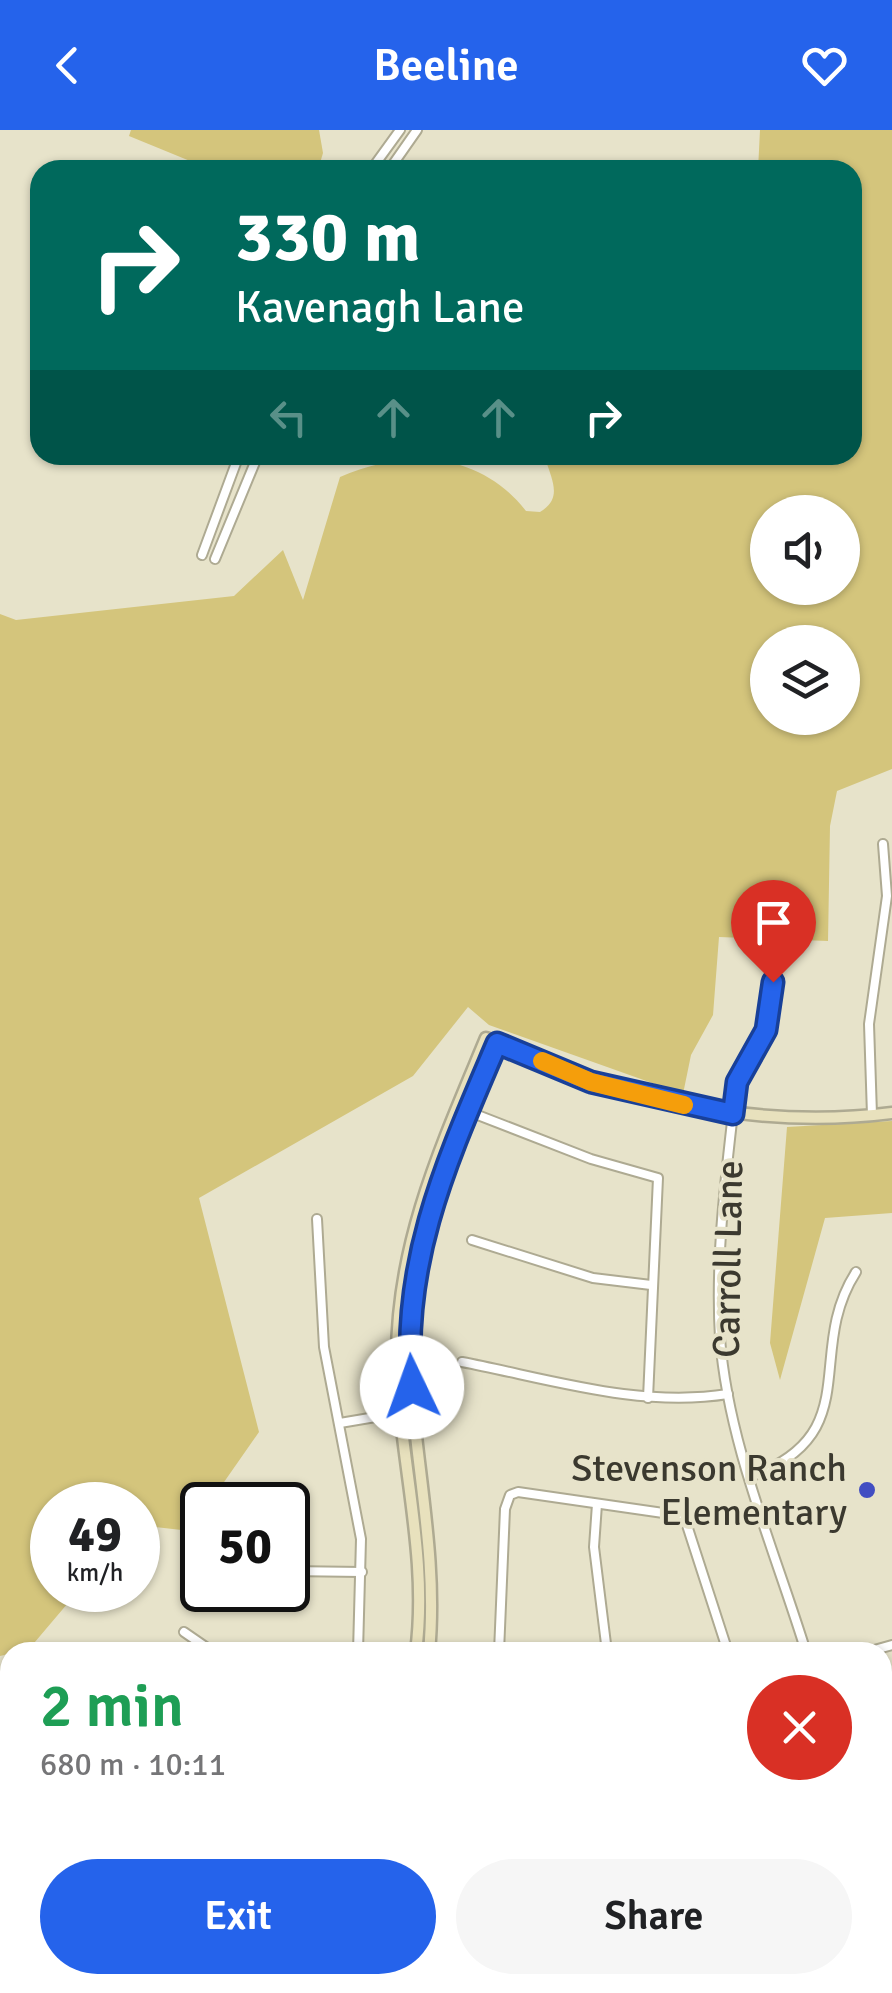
<!DOCTYPE html>
<meta charset="utf-8">
<style>
:root{--surface:#fff;--page:#f6f6f6;--text:#202124;--muted:#757577;--accent:#2563eb}
body{margin:0;font-family:Signika,sans-serif;background:var(--page);color:var(--text);height:100vh;display:flex;flex-direction:column;font-size:38px;white-space:nowrap}
*{box-sizing:border-box;margin:0}
p{font-size:32px;color:var(--muted)}
.icon{flex:none;width:55px;height:55px;fill:none;stroke:currentColor;stroke-width:2;stroke-linecap:round;stroke-linejoin:round}
.map{position:relative;flex:1;overflow:hidden}
.drawer{position:absolute;left:0px;top:1512px;width:892px;height:352px;display:flex;flex-direction:column;background:var(--surface);border-radius:30px 30px 0 0;box-shadow:0 2px 8px #0004}
.drawer>*{flex:none}
.banner{position:absolute;left:30px;top:30px;width:832px;height:305px;border-radius:30px;box-shadow:0 2px 8px #0004;background:#00695c;color:#fff;overflow:hidden}
.controls{position:absolute;left:750px;top:365px;display:grid;gap:20px}
.controls a{display:grid;place-items:center;width:110px;height:110px;border-radius:50%;background:var(--surface);box-shadow:0 2px 8px #0004;font-size:50px}
.speed{position:absolute;left:30px;top:1352px;display:flex;gap:20px;font-size:50px;font-weight:700;text-align:center}
.speed>*{display:grid;place-content:center;width:130px;height:130px;border-radius:50%;background:var(--surface);box-shadow:0 2px 8px #0004;line-height:1}
.speed small{font-size:25px;font-weight:400}
.speed .limit{border:5px solid #111;border-radius:15px;background:#fff;color:#111}
.pin{position:absolute;display:grid;place-items:center;width:85px;height:85px;color:#fff;margin:-102px -42px;border-radius:50% 50% 50% 0;rotate:-45deg;box-shadow:0 0 10px #0007}
.pin .icon{rotate:45deg}
.me{position:absolute;width:110px;margin:-55px;rotate:357deg;stroke-linejoin:round;filter:drop-shadow(0 0 8px #0008)}
.turn{display:flex;align-items:center;gap:35px;height:210px;padding:0 40px;font-size:45px}
.turn .icon{width:130px;height:130px;stroke-width:2.5}
.turn b{display:block;font-size:70px;line-height:85px}
.lanes{display:flex;align-items:center;height:95px;padding:0 40px;background:#0003;justify-content:center;gap:50px;direction:ltr}
.lanes .off{opacity:.35}
.round{display:grid;place-items:center;flex:none;width:105px;height:105px;border-radius:52px;background:var(--page)}
.headline{display:flex;align-items:center;justify-content:space-between;height:170px;padding:0 40px}
h1{font-size:60px;font-weight:600;line-height:75px;color:#1e9e55}
.action{display:flex;gap:20px;margin-top:auto;padding:20px 40px}
.action a{flex:1;height:115px;border-radius:60px;background:var(--accent);color:#fff;font-size:40px;font-weight:600;line-height:115px;text-align:center}
.action a+a{background:var(--page);color:var(--text)}
header{display:flex;justify-content:space-between;align-items:center;height:130px;padding:0 40px;background:var(--accent);color:#fff;font-size:45px;font-weight:600}
.map>svg:first-child{display:block}
</style>
<header><svg class="icon" aria-label="back" viewBox="0 0 24 24"><path d="M15 5l-7 7 7 7"/></svg>Beeline<svg class="icon" aria-label="heart" viewBox="0 0 24 24"><path d="M12 20l-8-8c-3-5 5-10 8-4 3-6 11-1 8 4z"/></svg></header>
<div class="map">
<svg width="892" height="1863" viewBox="0 0 892 1863">
<rect width="100%" height="100%" fill="#e7e3ca"/>
<g fill="#d4c57c" fill-rule="evenodd">
<path d="M131,0H319L323,23L318,40H212L129,6Z"/>
<path d="M760,0H892V639L837,661L830,696L828,811L719,807L713,885L691,925L683,964L489,895L468,877L413,946L199,1068L259,1302L208,1375H202L190,1401L138,1395V1375H52V1460H79L29,1519L0,1526V484L16,490L234,466L283,420L303,470L340,347C406,318 479,321 526,381L540,382C562,369 553,352 546,331L549,325H852V40H758ZM842,382V458H768V382ZM842,512V588H768V512Z"/>
<path d="M892,991V1083L825,1088L780,1250L770,1213L787,997Z"/>
</g>
<g fill="none" stroke-linecap="round" stroke-linejoin="round">
<g stroke="#aeaa92" stroke-width="12">
<g id="street">
<path d="M371,40L400,0"/>
<path d="M389,40L417,0"/>
<path d="M202,425L239,325"/>
<path d="M215,429L258,325"/>
<path d="M773,852L766,901L742,942L735,965C726,1045 715,1127 720,1208C728,1314 775,1421 806,1522"/>
<path d="M457,977L591,1029L658,1048L648,1268"/>
<path d="M872,985L869,894L887,766L883,714"/>
<path d="M317,1089L324,1217L361,1409L358,1522"/>
<path d="M472,1110L593,1148L651,1155"/>
<path d="M462,1232C550,1249 639,1278 728,1264"/>
<path d="M340,1293L405,1282"/>
<path d="M752,1346C867,1303 804,1223 856,1142"/>
<path d="M597,1374L594,1417L607,1522"/>
<path d="M288,1441L362,1442"/>
<path d="M184,1502L213,1522"/>
<path d="M499,1522L505,1379L510,1365L518,1362L684,1386L728,1522"/>
<path d="M867,1522L892,1515"/>
<path d="M0,1785L10,1784"/>
<path d="M0,1797L10,1795"/>
<path d="M121,1855L178,1863"/>
<path d="M872,1855L891,1863"/>
<path d="M19,1863L78,1855"/>
<path d="M233,1863L235,1855"/>
</g>
</g>
<g stroke="#aeaa92" stroke-width="15">
<g id="secondary">
<path d="M416,1522C429,1423 398,1326 397,1227C397,1111 442,1014 486,908C622,964 743,1002 892,983"/>
<path d="M429,1522C440,1407 404,1295 410,1180C416,1085 461,998 497,913"/>
<path d="M404,1855L436,1863"/>
</g>
</g>
<use href="#street" stroke="#fff" stroke-width="8"/>
<use href="#secondary" stroke="#e8e1bd" stroke-width="10"/>
</g>
<g fill="none" stroke-linecap="round" stroke-linejoin="round">
<g stroke="#184099" stroke-width="25">
<path id="route" d="M412,1257C400,1131 449,1026 497,913L591,952L733,984L737,952L766,900L773,852"/>
</g>
<use href="#route" stroke="#2563eb" stroke-width="18"/>
<path stroke="#f59e0b" stroke-width="18" d="M542,931L591,952L684,975"/>
</g>
<circle fill="#424ec2" stroke="#e7e3ca" stroke-width="4" cx="867" cy="1360" r="10"/>
<g text-anchor="middle" dominant-baseline="central" stroke-width="8" stroke-linejoin="round" paint-order="stroke">
<g font-size="38" fill="#3b392f" stroke="#e7e3ca">
<text transform="translate(728 1129) rotate(-89)">Carroll Lane</text>
</g>
<g font-size="38" fill="#3b392f" stroke="#e7e3ca" text-anchor="end">
<text x="847" y="1338">Stevenson Ranch<tspan x="847" dy="44">Elementary</tspan></text>
</g>
</g>
</svg>
<div class="controls">
<a><svg class="icon" aria-label="sound" viewBox="0 0 24 24"><path d="M4 9h4l5-4v14l-5-4H4zM17 9q2 3 0 6"/></svg></a>
<a><svg class="icon" aria-label="layers" viewBox="0 0 24 24"><path d="M12 4l9 5-9 5-9-5zM3 14l9 5 9-5"/></svg></a>
</div>
<div class="speed"><div>49<small>km/h</small></div><div class="limit">50</div></div>
<div class="pin" style="left:773px;top:852px;background:#d93025"><svg class="icon" aria-label="arrive" viewBox="0 0 24 24"><path d="M6 21V4h12l-3 4 3 4H6"/></svg></div>
<svg class="me" style="left:412px;top:1257px" viewBox="-20 -20 40 40"><circle r="19" fill="#fff"/><path d="M0-13L10 11 0 6-10 11z" fill="#2563eb"/></svg>
<div class="banner">
<div class="turn"><svg class="icon" aria-label="right" viewBox="0 0 24 24"><path d="M7 20v-9h11M14 6l5 5-5 5"/></svg><div><b>330 m</b>Kavenagh Lane</div></div>
<div class="lanes"><svg class="icon off" aria-label="left" viewBox="0 0 24 24"><path d="M17 20v-9H6M10 6l-5 5 5 5"/></svg><svg class="icon off" aria-label="ahead" viewBox="0 0 24 24"><path d="M12 20V5M6 11l6-6 6 6"/></svg><svg class="icon off" aria-label="ahead" viewBox="0 0 24 24"><path d="M12 20V5M6 11l6-6 6 6"/></svg><svg class="icon" aria-label="right" viewBox="0 0 24 24"><path d="M7 20v-9h11M14 6l5 5-5 5"/></svg></div>
</div>
<section class="drawer">
<div class="headline"><div><h1>2 min</h1><p>680 m · 10:11</p></div><a class="round" style="background:#d93025;color:#fff"><svg class="icon" aria-label="close" viewBox="0 0 24 24"><path d="M6 6l12 12M18 6L6 18"/></svg></a></div>
<div class="action"><a>Exit</a><a>Share</a></div>
</section>
</div>
